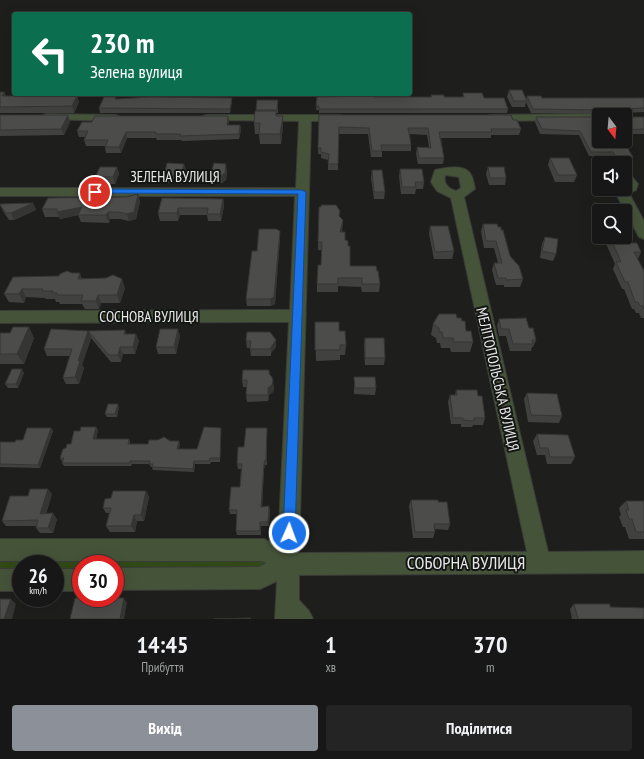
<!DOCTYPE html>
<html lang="uk">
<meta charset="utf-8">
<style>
:root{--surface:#161716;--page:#232423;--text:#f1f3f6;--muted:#9e9fa1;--line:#353635;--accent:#8c9099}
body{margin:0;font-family:"PT Sans Narrow",sans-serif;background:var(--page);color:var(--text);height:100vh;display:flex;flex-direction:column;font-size:15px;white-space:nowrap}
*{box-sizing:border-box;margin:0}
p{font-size:13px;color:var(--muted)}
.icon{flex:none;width:22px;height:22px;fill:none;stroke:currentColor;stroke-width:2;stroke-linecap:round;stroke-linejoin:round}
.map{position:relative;height:619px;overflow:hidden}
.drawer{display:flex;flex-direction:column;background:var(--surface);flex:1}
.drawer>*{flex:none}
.hud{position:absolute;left:12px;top:12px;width:400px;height:84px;border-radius:4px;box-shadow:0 4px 16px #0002,0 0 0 1px var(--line);background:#0b6e4f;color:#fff;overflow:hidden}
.needle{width:26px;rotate:164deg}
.fabs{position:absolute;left:592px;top:108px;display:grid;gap:8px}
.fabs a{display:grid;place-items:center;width:40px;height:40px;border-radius:4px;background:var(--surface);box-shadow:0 4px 16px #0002,0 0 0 1px var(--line);font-size:20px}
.speed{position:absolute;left:12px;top:555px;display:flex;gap:8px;font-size:20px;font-weight:700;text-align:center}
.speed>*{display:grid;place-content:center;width:52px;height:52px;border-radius:50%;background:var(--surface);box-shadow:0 4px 16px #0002,0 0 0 1px var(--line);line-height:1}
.speed small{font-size:10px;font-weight:400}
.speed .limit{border:6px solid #d22;background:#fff;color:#111}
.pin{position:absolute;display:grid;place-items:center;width:34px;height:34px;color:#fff;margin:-17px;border:2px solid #fff;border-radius:50%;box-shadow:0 1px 4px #0007}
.me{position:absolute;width:44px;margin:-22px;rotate:2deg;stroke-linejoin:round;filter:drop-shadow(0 0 3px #0008)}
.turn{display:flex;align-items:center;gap:14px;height:84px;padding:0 12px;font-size:18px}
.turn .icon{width:52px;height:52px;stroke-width:2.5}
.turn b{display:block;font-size:28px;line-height:34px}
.eta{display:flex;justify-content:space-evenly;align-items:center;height:68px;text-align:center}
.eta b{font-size:24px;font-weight:600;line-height:28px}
.action{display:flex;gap:8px;margin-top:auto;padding:8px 12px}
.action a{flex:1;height:46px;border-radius:4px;background:var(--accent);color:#fff;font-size:16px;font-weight:600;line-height:46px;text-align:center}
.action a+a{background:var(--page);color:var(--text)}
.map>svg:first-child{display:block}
</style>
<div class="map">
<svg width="644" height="619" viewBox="0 0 644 619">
<rect width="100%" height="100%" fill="#1e1f1d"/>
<path fill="#314917" d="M0,557L263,560L264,565L263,569L115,572V564H81V572H55V564H21V572H0Z"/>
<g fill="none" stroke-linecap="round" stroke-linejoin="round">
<g stroke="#3a3b39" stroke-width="2">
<g id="minor">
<path d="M47,114L115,115L119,116L121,118L119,120L115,121L43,119L41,117L43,115Z"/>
<path d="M599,114L603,115H599V120L491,121L487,120L485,118L487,116L491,115Z"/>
<path d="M207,115H339L343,116L345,118L343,120L339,121H311L299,553L527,552L451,198L437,191L431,182L435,170C445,168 463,164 470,173C473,177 474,184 475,189L464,197L548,552L644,551V573L299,575V600L309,611L313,619H275L277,581L260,589L115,590V568L259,567L266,563L262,561H0V539H264L278,546L289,322L0,323V311L290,310L295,196H0V188H296L299,121L203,120L201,118L203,116ZM445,175L459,177L461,188L456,191C448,188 443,184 445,175Z"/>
<path d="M625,173L630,174L638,184L636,190L629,193L644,221V239L639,237L616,194L608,192L606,189H625Z"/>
<rect x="0" y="569" width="21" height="22"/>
<rect x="55" y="569" width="26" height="22"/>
</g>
</g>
<use href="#minor" fill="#455339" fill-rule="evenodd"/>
</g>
<g fill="#414240">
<path d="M509,90L526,99L527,96L542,98H644V112L625,113L626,117H644V134H625V115L601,114L531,113L526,102L525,107H512L507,97Z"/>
<path d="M0,92H4L6,96H28L61,95L77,96L79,102L74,113H0Z"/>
<path d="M463,93L484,98L508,109L507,113H319V110H316L317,97H431V95L444,97H463Z"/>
<path d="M232,98V102L230,113H100L99,108L117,99Z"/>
<path d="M278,100V113H276V116H283V126L281,144H260L259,134H255L254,123L256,110Z"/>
<path d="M0,115H68L70,122L64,135L0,136Z"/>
<path d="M319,115L513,120L521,129L519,135H491V138H441L444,158L443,164H418L416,154L417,147H429L427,135L410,134L411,145V151H382V157H371L368,134H338V170H328V160L321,158V154H318Z"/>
<path d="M228,116L229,122L228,125H240L241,130L239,139L182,141L181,140H157L156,138H127L121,153H106L105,147V146H86L84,140L85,137H79L77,131L92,122Z"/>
<path d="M536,117H599L633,157L631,162H614L611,156H589L579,135L540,134L535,122Z"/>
<path d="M550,158L577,175L574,182H555L548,165Z"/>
<path d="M184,164L186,171L182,181H177V183H165L164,176Z"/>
<path d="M117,167L119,174L115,184H97L95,177Z"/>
<path d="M488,167L506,178L505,185H489L486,174Z"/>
<path d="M400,169L424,182L423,189H416L415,194H401L399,176Z"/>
<path d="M372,170L385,192L384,199H374L371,178Z"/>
<path d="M227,171L226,180L222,183H216L212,180L211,173Z"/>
<path d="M138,194L140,202L136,219L129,221L120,219H110L109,223L81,222L78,215L60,219L59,217H45L42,209Z"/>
<path d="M162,198L223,199L224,206L221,221H208L207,215H180L178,221H160L158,213Z"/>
<path d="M33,203L36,210L14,220H9L3,211L0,205Z"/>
<path d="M594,203L599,211V228L591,210Z"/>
<path d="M340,217L343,220L342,232L348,246L350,266L377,271L380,284L379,292H362L361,287L338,286V292H317V284L321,265L322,250H318V242Z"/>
<path d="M483,224L498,227L510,256L523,279L520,287H504V285H496L492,270L494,263H498L494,248H484L481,231Z"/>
<path d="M430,226L454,251L452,259H434L429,234Z"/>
<path d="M280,231V238L275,304L271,306H247L246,299L257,251Z"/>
<path d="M545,237L556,254L553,261L540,258L542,244Z"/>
<path d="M603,237H625L641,252L638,259L644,271V318H641L639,313H636L634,309H632L624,289H622L613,269L615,264Z"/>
<path d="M13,277L82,278L125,288L120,303H101L99,309H85L82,304H60L59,302H56L55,299H46L45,298L26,297L24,303L9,302L4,294Z"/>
<path d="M457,318L462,321L466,331L473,342L470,352H451L450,348H441L440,343H437L436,338L431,335L433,324Z"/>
<path d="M499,319L529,328L536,340L533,347H532L531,351H510L506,336H499L497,326Z"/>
<path d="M315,322L339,331L346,345L345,355H340V360L316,361Z"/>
<path d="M125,330L126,334L139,341L135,354H123L121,362H111L91,338L88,331Z"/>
<path d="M247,332L276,347L271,353V356H251L250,348H247L246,341Z"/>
<path d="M0,333L34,338L24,364H0Z"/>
<path d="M180,336L176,354H158L156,347Z"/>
<path d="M91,338L82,365L84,368L79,384H66L63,378L70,356H47L44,349Z"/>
<path d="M365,338L385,358L384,365H365L364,345Z"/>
<path d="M269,370L270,375L274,388L273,392L269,395L268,401L247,402L246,395L247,387H243L242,380Z"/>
<path d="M24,373L18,388H8L5,384Z"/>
<path d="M354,377L376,388L375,395L354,394Z"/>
<path d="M456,390L478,396L485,418L483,425H473L472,427H461V424H451L448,402L450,395H455Z"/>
<path d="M527,393L562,416L559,423L528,422L524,399Z"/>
<path d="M119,407L117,417H107L105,414Z"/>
<path d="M96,427L98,430L96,439H129L130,442V444H148L170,441L180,444L179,449H197L221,431L220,462H211L210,464H195L194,472L153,470L152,467H151L149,464H132L131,466H64L62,463L63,461H62L60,458L66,448L71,444L80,431Z"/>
<path d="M51,428L53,431L40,468L0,467V442H15L23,440Z"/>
<path d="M267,428V465H265L264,468L262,507L270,510L269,526H261V535H237L236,531L237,514H230L229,510L240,487L241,469H238L237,464L244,447Z"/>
<path d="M537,434L575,457L571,464H547L545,455H537L533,441Z"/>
<path d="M146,491L149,497L144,521H137L135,532H110L106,526L109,513H106L103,508L111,498Z"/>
<path d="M52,494L46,514L57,519L53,533H40L36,528L37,526H6L2,521L28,496Z"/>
<path d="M411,500L450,524L448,530L434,529L435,532L433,538H413L409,506Z"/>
<path d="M626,501H644V539H629L625,527H623L619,517L621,515L619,508Z"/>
<path d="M574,604L610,607L644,619H572L570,609Z"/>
</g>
<g fill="#353634">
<path d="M4,92L7,98L2,96Z"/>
<path d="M77,96L79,102L74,113L72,106Z"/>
<path d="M232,98V102L230,113V109Z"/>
<path d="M68,115L70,122L64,135L61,129Z"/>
<path d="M228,116L229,122L227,130V125Z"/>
<path d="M283,116V126L281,144L280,134Z"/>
<path d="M240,125L241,130L239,139V134Z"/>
<path d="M126,132L127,138L121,153L119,147Z"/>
<path d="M184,164L186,171L182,181L181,174Z"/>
<path d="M226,164L227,171L226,180L222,183L221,176Z"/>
<path d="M117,167L119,174L115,184L113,177Z"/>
<path d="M176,174L177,181V183L175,176Z"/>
<path d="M138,194L140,202L136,219L129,221L127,214Z"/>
<path d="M223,199L224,206L221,221L220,214Z"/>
<path d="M33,203L36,210L14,220L11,213Z"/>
<path d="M82,207L84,214L60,219L57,212Z"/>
<path d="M178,208L180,215L178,221L177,213Z"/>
<path d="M108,212L110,219L109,223L106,215Z"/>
<path d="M343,220L342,228L340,240V232Z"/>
<path d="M280,231V238L275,304L271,306L270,299Z"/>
<path d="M80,273L83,282L78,279Z"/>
<path d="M122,279L125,288L120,303L117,295Z"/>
<path d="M22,289L26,297L24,303L19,294Z"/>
<path d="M98,295L101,303L99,309L96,301Z"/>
<path d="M29,327L34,338L24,364L17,354Z"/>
<path d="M178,329L180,336L176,354L174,347Z"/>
<path d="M88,331L91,338L82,365L84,368L79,384L75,377L78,361Z"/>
<path d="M136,334L139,341L135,354L133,347Z"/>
<path d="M276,340V347L271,353V356V347Z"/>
<path d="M120,347L123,354L121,362L118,355Z"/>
<path d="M22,369L24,373L18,388L16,384Z"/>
<path d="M273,381L274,388L273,392L269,395L268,401V388Z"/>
<path d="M118,404L119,407L117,417L115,414Z"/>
<path d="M96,427L98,430L95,443L93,439Z"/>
<path d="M51,428L53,431L40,468L38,465Z"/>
<path d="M267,428V465L266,460Z"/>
<path d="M179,441L180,444L178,452L177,449Z"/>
<path d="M265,460V465L264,468L262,511L261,507L264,464Z"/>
<path d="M194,461L195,464L194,472L193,469Z"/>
<path d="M48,489L52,494L44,519L40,514Z"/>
<path d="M146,491L149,497L144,521L141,515Z"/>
<path d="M269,506L270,510L269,526L268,522Z"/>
<path d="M53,513L57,519L53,533L48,528Z"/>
<path d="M134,515L137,521L135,532L131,526Z"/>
<path d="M260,522L261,526V535L260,531Z"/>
<path d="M124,598L127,603L124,619H120Z"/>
<path d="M11,599L16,604L12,619H4Z"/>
</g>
<g fill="#4c4d4b" stroke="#353634">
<path d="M509,90H522L527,101H514Z"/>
<path d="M0,92H4L2,96H28L29,94H60H59L77,96L72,106L0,107Z"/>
<path d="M463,93H482L484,98H504L508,109H319V106H316L317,97L373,96L374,97H432L431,95H444V97H464Z"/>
<path d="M527,96H541L542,98H644V108L622,109L621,111L625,112L626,117H644V129L625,130V115H601L602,112H606V110L533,109Z"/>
<path d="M104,97H116L115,99L151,97L232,98L230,109L99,108Z"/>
<path d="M257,100H278L277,110H256Z"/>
<path d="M255,111H276V116H283L280,134H259L260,123H254Z"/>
<path d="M0,115H68L61,129L0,130Z"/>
<path d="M319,115H511L513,120H517L521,129H491L492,132H439L444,158H419L417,147L431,148L428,128H408L411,145H381L382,151H372L369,128L339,127L338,164H328L329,154L321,152V148H318Z"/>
<path d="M95,116H228L227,125H240L239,134L180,136L181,134H156V132H126L119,147H105L108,140H84L88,131H77L82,122H92Z"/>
<path d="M536,117H599V141H623L633,157H616L613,152H591L580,131L542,129Z"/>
<path d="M550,158H569L577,175H558Z"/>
<path d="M167,163L184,164L181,174H176L175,176H164Z"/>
<path d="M214,163L226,164L225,173L221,176H215L211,173Z"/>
<path d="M100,167H117L113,177H95Z"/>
<path d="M488,167H504L506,178H490Z"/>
<path d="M400,169H422L424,182H415L416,187H402Z"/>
<path d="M372,170H382L385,192H374Z"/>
<path d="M138,194L134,212L127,214L118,212H108L106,215H78L82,207L57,212V209H42L48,198L127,197Z"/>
<path d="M162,198L223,199L220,214H207L208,208H178L177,213H158Z"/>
<path d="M33,203L11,213H6L0,205V204Z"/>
<path d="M594,203L614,205L616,211H599V214Z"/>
<path d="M321,205H336L340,211L339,216L343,220L340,232H345V240L348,241V246H350V266H376L377,271H378L380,284H362V278H338V284H317L318,265H321L322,242H318L319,207H321Z"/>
<path d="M483,224H497L498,227H501V230H503L510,256L519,266L523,279L506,280V278H498L494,263H502L496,241H486Z"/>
<path d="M430,226H448L454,251L435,252Z"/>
<path d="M259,229H276L280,231L274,297L270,299H246L252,251H257Z"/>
<path d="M625,230L631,243H637L641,252H634L644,271V309L643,306H640L638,302H635L628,282H625L616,262H621L610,237H625Z"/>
<path d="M545,237L558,239L556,254L542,251Z"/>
<path d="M67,271L72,273H80L78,279L106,278L113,275L122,279L117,295H98L96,301H81L83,295H57V293H52L53,291H42L43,289H22L19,294H4L13,277L59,276L60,274Z"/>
<path d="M439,314H456L457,318H461L462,321H465L466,331H471L473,342H454L453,338H443L442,332H439V328L433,324Z"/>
<path d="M526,318L529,328H533L536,340H532L533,344H513L509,329H501L499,319Z"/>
<path d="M315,322H339V331H345L346,345H340V350H315Z"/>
<path d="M13,327H29L17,354H0V333H10Z"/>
<path d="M51,329L88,331L78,361H80L75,377L63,378L72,349H44Z"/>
<path d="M160,329H178L174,347H156Z"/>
<path d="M125,330L124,334H136L133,347H120L118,355H109L88,331Z"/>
<path d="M247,332H270L276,340L271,347L270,349H250L251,341H246Z"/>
<path d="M365,338H384L385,358H365Z"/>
<path d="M12,369H22L16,384H5Z"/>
<path d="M243,370H269V374L272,377L273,381L272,385L268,388V395H246L247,380H242Z"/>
<path d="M354,377H375L376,388H355Z"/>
<path d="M456,390H477L478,396H482L485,418H474V421L463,420V418H453L450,395H457Z"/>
<path d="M527,393L557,394L562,416L531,415Z"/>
<path d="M108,404H118L115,414H105Z"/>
<path d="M81,427H96L93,439H129L128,444H148L149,440H158L164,437L170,441H179L177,449H197L204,427L221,428L220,458H210L209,461H194L193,469L152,467L153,464H149L150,461H130V463H62L64,458H60L63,449L66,448L67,444H71L74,431H80Z"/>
<path d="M27,428H51L38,465L0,464V442H15L16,440H23Z"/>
<path d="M246,428H267L266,460H265L264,464L261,507L269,506L268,522H260V531H236L237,510H229L231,487H240L242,464H237L238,447H244Z"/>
<path d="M537,434L568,435L575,457H550L548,448H540Z"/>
<path d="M30,489H48L40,514L53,513L48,528H36L38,520L2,521L10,496H28Z"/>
<path d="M113,491H146L141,515H134L131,526H106L111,508H103L105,499L111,498Z"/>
<path d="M411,500H438V502H447L450,524H434L435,532H415Z"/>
<path d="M626,501H644V532H636L632,519H629L626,510H629Z"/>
<path d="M75,598H124L120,619H70Z"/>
<path d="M0,599H11L4,619H0Z"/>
<path d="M574,604H610V607L644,608V619H578Z"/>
<path d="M251,618L250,619H213Z"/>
</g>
<path fill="#1a73e8" stroke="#114b97" d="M95,189L302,190L306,192L295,533L293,537L289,539L285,537L283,533L298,194L93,193V190Z"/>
<g text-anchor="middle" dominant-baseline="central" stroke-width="4" stroke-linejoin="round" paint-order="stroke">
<g font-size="15" fill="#e7e8e7" stroke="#141614">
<text x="175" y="176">ЗЕЛЕНА ВУЛИЦЯ</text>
<text x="149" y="316">СОСНОВА ВУЛИЦЯ</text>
<text transform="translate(498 379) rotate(77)">МЕЛІТОПОЛЬСЬКА ВУЛИЦЯ</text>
</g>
<g font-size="18" fill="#e7e8e7" stroke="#141614">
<text x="466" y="562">СОБОРНА ВУЛИЦЯ</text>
</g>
</g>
</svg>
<div class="fabs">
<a><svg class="needle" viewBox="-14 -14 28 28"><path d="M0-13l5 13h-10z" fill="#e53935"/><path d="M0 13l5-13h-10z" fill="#9e9fa1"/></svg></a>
<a><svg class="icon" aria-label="sound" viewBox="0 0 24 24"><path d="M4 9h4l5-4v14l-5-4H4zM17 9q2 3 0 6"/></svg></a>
<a><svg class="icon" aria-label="search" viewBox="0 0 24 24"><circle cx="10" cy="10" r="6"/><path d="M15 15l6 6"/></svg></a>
</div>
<div class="speed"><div>26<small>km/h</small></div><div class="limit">30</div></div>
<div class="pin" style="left:95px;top:192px;background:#d93025"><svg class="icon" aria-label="arrive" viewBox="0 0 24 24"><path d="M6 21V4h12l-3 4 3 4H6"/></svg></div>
<svg class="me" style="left:289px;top:533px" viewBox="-20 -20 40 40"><circle r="17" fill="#1a73e8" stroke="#fff" stroke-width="3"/><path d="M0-11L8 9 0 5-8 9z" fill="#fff"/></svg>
<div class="hud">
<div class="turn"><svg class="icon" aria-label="left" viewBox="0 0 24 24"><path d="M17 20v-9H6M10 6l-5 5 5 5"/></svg><div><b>230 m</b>Зелена вулиця</div></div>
</div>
</div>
<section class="drawer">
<div class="eta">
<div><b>14:45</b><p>Прибуття</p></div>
<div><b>1</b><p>хв</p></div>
<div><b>370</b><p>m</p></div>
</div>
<div class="action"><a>Вихід</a><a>Поділитися</a></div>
</section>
